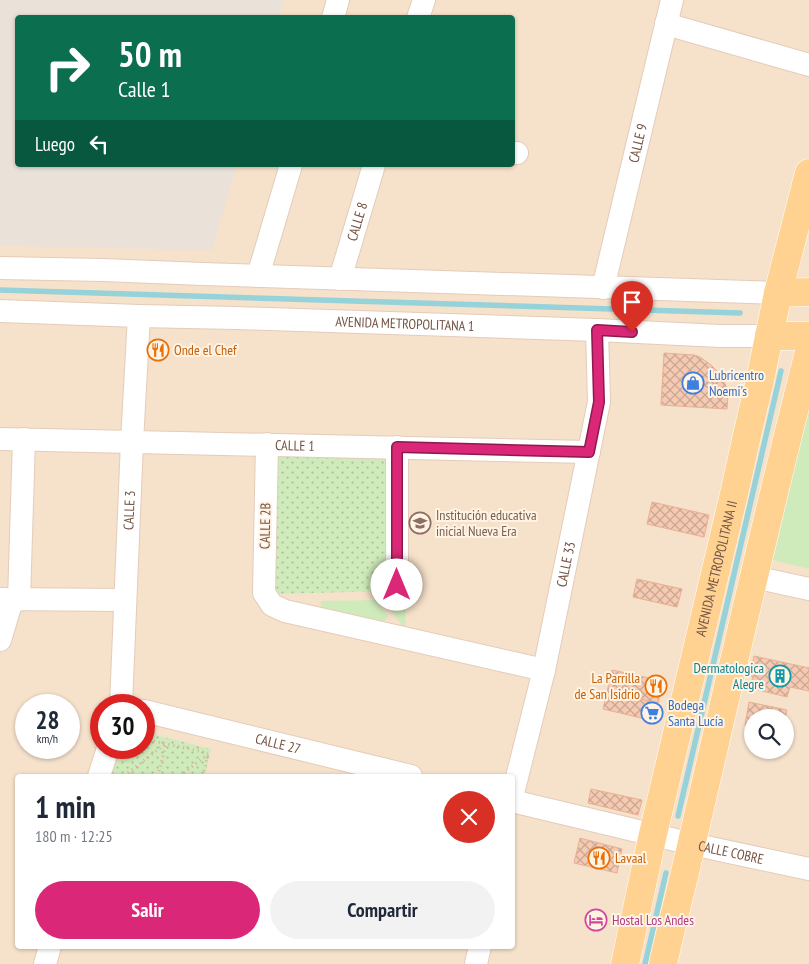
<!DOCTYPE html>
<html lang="es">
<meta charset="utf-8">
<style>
:root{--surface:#fff;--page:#f2f2f3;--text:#1f2937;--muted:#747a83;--accent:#db2777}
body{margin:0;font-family:"PT Sans Narrow",sans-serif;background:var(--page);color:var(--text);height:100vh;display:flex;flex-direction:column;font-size:19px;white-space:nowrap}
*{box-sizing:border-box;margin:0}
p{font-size:16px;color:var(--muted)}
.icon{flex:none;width:28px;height:28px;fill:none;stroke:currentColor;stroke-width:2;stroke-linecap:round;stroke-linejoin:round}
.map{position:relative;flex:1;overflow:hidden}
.details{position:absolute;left:15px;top:774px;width:500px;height:175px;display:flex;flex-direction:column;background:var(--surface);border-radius:5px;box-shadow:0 1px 4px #0004}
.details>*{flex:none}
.guide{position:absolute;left:15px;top:15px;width:500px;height:152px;border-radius:5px;box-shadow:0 1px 4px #0004;background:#0b6e4f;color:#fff;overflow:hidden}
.fabs{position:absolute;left:744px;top:709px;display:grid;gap:10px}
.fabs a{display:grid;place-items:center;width:50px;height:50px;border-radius:50%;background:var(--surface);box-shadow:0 1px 4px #0004;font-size:25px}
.speed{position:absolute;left:15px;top:694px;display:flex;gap:10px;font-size:25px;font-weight:700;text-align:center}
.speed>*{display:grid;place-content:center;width:65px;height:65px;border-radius:50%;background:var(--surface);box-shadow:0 1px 4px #0004;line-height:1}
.speed small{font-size:12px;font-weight:400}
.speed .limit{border:8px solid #d22;background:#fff;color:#111}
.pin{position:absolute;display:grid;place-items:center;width:42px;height:42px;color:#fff;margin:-51px -21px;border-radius:50% 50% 50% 0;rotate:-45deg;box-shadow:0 0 5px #0007}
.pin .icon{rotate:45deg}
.me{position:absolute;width:55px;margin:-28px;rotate:0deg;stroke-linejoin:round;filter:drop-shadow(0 0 4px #0008)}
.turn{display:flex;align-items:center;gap:18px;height:105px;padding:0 20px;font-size:22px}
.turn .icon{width:65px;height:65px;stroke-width:2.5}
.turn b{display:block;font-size:35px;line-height:42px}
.then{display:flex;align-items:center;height:48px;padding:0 20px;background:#0003;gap:10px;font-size:19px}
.round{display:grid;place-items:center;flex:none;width:52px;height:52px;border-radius:26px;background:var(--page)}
.overview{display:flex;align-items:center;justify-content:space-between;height:85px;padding:0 20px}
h1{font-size:30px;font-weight:600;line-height:38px}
.action{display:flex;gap:10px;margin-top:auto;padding:10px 20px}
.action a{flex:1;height:58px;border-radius:30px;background:var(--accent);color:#fff;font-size:20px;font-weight:600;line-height:58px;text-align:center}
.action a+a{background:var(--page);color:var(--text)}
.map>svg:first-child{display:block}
</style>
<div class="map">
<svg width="809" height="964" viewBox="0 0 809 964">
<defs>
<pattern id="park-dots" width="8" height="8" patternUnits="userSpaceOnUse" patternTransform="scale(1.25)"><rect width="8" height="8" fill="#d0ebbb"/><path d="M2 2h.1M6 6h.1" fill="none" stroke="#adc19a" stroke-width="1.8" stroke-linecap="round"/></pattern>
<pattern id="building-cross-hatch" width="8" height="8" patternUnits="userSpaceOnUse" patternTransform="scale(1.25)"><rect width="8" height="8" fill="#f5cab2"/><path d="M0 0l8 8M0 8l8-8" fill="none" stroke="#cba792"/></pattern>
</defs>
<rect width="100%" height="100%" fill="#feefdc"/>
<path fill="#f6e1ca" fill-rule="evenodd" d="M0,0H809V964H0ZM18,18H512V165H18ZM26,705H69V748H26ZM101,705H144V748H101ZM752,718H785V750H752ZM18,776H512V946H18Z"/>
<path fill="#eae1d9" d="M0,0H284L279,17L18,18V165H237L212,250L0,246Z"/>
<g fill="#d0ebbb">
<path d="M807,409H809V569L773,560Z"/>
<path d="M381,597L406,598L405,629Z"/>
<path d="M376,600L388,617L383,623L322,608L320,601Z"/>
</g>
<g fill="url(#park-dots)">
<path d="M271,453H393L392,591L269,594Z"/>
<path d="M144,732L211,749L205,776H109L117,748H144Z"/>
</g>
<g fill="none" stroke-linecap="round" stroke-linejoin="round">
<g stroke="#96d2da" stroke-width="5.5">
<path d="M0,290L740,313"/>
<path d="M678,816L781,371"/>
<path d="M645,964L666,873"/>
</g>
</g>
<g fill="url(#building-cross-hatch)" stroke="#e8b092">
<path d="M664,353L694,355L700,357L711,365L720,374L726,386L728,394L727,409L661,405Z"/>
<path d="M652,502L709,515L704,537L647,524Z"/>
<path d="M637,579L682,589L677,607L633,597Z"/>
<path d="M754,656L809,668V691L790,687L787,697L750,688L753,676H750Z"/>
<path d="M612,670L663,681L658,703L607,692Z"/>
<path d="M607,692L658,703L654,721L603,709Z"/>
<path d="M749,702L787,710L785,719V718H752V726L745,725Z"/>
<path d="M591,789L642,800L638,815L588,803Z"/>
<path d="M580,838L622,849L617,873L574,863Z"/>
</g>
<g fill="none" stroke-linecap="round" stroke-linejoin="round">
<g stroke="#e4ccbb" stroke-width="24">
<g id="minor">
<path d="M333,18L338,0"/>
<path d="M418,18L424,0"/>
<path d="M666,24L809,65"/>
<path d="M512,153H517"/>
<path d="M0,268L103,270L203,274L778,293"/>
<path d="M258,276L291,165"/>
<path id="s1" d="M340,279L374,165"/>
<path id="s2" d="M603,288L672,0"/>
<path id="s3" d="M0,311L139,316L236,318L597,330L720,336H769"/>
<path id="s4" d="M0,439L589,452"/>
<path d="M267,444L264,593L272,605L285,611L544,670"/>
<path d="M397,447V585"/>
<path d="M754,577L809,589"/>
<path d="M0,599L125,600"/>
<path d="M19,600L24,439"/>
<path d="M0,640L12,600"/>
<path id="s5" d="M121,705L132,442L139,316"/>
<path id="s6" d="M144,711L411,776"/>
<path d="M99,776L108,748"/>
<path id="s7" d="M512,797L544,670L599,402L597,330"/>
<path id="s8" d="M512,801L692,844L809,869"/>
<path d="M45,964L50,946"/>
<path d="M476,964L480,946"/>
</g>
</g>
<g stroke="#fff" stroke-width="29">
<g id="major">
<path d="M778,293L809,292"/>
<path d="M769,336H809"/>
<path id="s9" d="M625,964L653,834L734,494L748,431L760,380L778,293L809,173"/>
<path d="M663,964C672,923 683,883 692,842C730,679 767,515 809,352"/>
</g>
</g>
<g stroke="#d9ae96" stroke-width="3" stroke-dasharray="1 4" stroke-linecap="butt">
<path d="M144,739L208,753"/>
<path d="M124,776L165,744"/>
<path d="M158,776L166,744"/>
<path d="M180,776L208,754"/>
<path d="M203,776L208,754"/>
</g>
<use href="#minor" stroke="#fff" stroke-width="22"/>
<use href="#major" stroke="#ffd292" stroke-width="28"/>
</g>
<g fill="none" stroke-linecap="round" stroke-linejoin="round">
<g stroke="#8e194d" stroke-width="12">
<path id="route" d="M397,585V447L589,452L599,402L597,330L632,332"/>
</g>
<use href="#route" stroke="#db2777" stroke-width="9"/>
</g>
<defs>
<g id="restaurant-ring" transform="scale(1.125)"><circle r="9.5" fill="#fff3e4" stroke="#e8710a" stroke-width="1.5"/><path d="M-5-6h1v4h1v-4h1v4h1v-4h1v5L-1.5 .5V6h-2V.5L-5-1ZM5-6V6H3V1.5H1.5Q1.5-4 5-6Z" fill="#e8710a"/></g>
<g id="shop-ring" transform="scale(1.125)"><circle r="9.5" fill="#fff3e4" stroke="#3f7fe0" stroke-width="1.5"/><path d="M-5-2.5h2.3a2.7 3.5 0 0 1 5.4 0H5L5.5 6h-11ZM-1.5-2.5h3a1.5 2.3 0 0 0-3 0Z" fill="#3f7fe0"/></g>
<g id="school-ring" transform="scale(1.125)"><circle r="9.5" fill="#fff3e4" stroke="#8d6e63" stroke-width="1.5"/><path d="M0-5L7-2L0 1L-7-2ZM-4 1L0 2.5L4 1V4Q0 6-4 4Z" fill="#8d6e63"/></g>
<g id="building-ring" transform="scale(1.125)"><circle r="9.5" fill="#fff3e4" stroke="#0f9aa8" stroke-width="1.5"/><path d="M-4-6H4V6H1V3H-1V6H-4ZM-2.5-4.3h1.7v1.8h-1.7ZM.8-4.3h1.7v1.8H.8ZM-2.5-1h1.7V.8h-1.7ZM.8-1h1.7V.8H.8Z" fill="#0f9aa8"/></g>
<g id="supermarket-ring" transform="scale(1.125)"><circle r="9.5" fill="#fff3e4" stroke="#3f7fe0" stroke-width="1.5"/><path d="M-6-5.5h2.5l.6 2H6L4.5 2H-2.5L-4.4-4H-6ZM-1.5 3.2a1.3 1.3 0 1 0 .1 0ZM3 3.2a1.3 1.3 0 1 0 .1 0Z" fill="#3f7fe0"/></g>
<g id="hotel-ring" transform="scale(1.125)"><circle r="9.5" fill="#fff3e4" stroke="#d1479c" stroke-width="1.5"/><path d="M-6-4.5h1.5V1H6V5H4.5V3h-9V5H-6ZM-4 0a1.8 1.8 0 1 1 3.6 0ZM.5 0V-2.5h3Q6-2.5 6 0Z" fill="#d1479c"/></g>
</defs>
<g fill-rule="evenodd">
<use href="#restaurant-ring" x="158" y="350"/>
<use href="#shop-ring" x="693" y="383"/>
<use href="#school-ring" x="420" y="523"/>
<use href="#building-ring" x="780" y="676"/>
<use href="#restaurant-ring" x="656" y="686"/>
<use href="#supermarket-ring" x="652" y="713"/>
<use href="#restaurant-ring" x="599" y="858"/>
<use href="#hotel-ring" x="596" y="920"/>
</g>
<g text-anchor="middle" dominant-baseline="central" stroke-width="4" stroke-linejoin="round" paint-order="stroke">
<g font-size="14" fill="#745344" stroke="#fff3e4">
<text stroke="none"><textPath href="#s2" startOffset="149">CALLE 9</textPath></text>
<text stroke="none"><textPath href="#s1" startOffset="60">CALLE 8</textPath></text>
<text stroke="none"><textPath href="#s3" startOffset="405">AVENIDA METROPOLITANA 1</textPath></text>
<text stroke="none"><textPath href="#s4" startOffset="295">CALLE 1</textPath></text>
<text stroke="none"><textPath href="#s5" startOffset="195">CALLE 3</textPath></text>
<text transform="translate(265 526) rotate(-89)">CALLE 2B</text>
<text stroke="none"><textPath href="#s7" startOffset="239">CALLE 33</textPath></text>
<text stroke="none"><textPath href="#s9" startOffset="406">AVENIDA METROPOLITANA II</textPath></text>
<text stroke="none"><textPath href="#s6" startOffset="138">CALLE 27</textPath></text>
<text stroke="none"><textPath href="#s8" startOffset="225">CALLE COBRE</textPath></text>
</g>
<g font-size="14" fill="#c56008" stroke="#fff3e4" text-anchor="start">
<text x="174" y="350">Onde el Chef</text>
<text x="640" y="678" text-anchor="end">La Parrilla<tspan x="640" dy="16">de San Isidrio</tspan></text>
<text x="615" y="858">Lavaal</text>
</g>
<g font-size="14" fill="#366cbe" stroke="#fff3e4" text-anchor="start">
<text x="709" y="375">Lubricentro<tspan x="709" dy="16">Noemi's</tspan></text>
<text x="668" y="705">Bodega<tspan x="668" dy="16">Santa Lucía</tspan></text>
</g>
<g font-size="14" fill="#785e54" stroke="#fff3e4" text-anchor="start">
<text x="436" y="515">Institución educativa<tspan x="436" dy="16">inicial Nueva Era</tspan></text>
</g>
<g font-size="14" fill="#0d838f" stroke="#fff3e4" text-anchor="end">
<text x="764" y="668">Dermatologica<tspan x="764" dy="16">Alegre</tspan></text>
</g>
<g font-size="14" fill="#b23c85" stroke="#fff3e4" text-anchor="start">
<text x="612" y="920">Hostal Los Andes</text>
</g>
</g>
</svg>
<div class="fabs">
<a><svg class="icon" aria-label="search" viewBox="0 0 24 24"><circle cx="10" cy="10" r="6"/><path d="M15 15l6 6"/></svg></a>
</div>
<div class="speed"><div>28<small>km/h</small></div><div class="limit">30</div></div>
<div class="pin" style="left:632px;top:332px;background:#d93025"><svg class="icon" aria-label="arrive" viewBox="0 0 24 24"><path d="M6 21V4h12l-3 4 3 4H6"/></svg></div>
<svg class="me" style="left:397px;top:585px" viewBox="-20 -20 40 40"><circle r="19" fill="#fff"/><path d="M0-13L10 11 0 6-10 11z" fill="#db2777"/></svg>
<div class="guide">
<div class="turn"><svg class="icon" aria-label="right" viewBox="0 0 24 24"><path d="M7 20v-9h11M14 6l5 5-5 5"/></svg><div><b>50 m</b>Calle 1</div></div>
<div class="then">Luego<svg class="icon" aria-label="left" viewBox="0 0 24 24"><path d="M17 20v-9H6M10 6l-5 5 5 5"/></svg></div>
</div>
<section class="details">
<div class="overview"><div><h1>1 min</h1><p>180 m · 12:25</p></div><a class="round" style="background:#d93025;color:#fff"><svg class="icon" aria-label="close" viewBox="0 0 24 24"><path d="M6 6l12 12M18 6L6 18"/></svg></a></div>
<div class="action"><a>Salir</a><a>Compartir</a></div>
</section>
</div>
